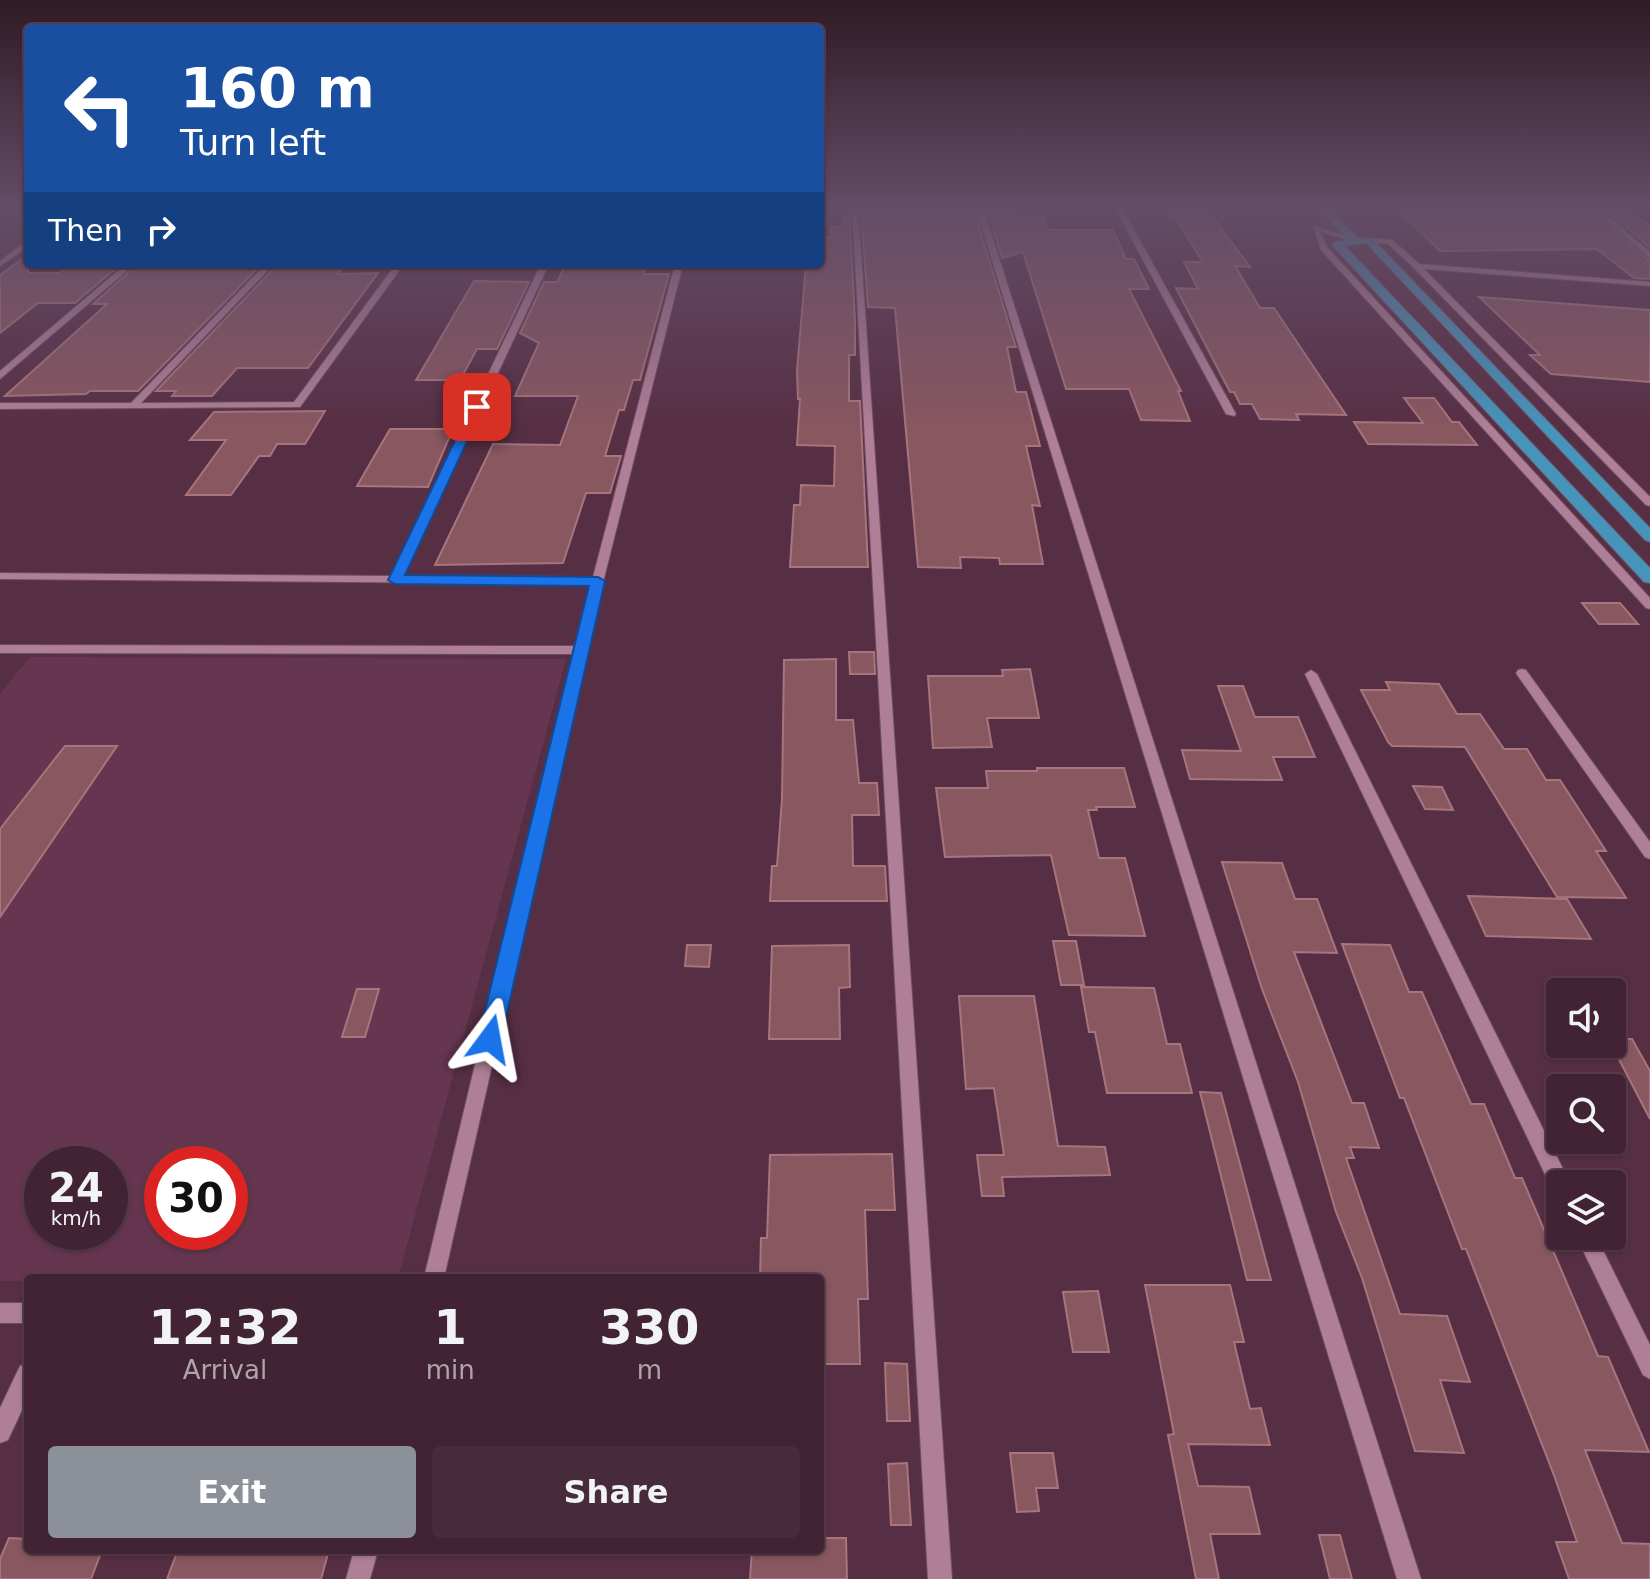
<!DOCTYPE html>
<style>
:root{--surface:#412333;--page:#482b3b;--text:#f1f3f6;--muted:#aea4ac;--line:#5a404e;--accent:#8c9099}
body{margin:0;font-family:"DejaVu Sans",sans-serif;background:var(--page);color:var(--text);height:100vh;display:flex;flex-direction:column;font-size:30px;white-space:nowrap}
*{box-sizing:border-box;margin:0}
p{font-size:26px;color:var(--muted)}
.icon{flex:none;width:44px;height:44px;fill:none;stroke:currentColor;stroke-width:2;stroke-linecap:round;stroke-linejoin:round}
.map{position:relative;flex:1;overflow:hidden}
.sheet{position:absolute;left:24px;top:1274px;width:800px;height:280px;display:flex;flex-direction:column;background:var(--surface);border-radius:8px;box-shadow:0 2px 6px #0004,0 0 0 2px var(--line)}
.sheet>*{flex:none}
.hud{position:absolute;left:24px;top:24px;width:800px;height:244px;border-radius:8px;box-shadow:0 2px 6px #0004,0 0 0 2px var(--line);background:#1a4fa0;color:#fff;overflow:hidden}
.fabs{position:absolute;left:1546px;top:978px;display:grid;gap:16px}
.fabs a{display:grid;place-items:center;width:80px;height:80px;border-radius:8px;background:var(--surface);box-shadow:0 2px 6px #0004,0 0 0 2px var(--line);font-size:40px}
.speed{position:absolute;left:24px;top:1146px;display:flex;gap:16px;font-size:40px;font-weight:700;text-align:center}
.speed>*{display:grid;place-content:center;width:104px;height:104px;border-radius:50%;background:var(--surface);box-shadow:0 2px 6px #0004,0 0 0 2px var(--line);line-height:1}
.speed small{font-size:20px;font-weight:400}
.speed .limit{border:12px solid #d22;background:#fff;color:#111}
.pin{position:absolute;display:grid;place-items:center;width:68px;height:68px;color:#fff;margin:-34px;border-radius:16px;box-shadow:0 4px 12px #0006}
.me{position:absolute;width:88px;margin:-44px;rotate:13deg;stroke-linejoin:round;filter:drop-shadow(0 0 6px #0008)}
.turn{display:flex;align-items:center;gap:28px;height:168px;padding:0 24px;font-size:36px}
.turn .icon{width:104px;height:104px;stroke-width:2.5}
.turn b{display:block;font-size:56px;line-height:68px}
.then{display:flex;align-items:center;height:76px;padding:0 24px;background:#0003;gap:16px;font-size:30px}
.eta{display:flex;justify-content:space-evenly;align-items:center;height:136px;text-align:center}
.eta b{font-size:48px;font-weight:600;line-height:56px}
.action{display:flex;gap:16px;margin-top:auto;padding:16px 24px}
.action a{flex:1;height:92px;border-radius:8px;background:var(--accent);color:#fff;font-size:32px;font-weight:600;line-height:92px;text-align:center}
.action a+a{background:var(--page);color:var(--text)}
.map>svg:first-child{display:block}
</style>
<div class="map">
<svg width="1650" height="1579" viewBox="0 0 1650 1579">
<rect width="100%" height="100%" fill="#572f44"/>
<path fill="#663650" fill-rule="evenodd" d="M30,657L566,659L398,1278H28V1281H0V694ZM42,1164H110V1232H42ZM162,1164H230V1232H162Z"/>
<g fill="#885760" stroke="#a8747d" stroke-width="2">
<path d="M845,208H849L855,321V355H849V401H860L868,567H790L794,505H800L801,485L834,486L835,446L797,445L800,399H798L797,370L806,265H820V237H830V227H844Z"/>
<path d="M861,208H973L1016,347H1007L1016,392H1026L1040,446H1026L1040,506L1032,505L1043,564H1000L999,558L960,557L961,568L918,567L895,308L868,307Z"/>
<path d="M1169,208H1206L1250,267L1235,266L1260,308H1274L1346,415L1296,414L1299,420L1260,419L1252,404H1240L1234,392H1230L1176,288L1198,289L1184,262H1203Z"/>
<path d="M1396,208H1589L1650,261V279L1634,278L1597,249L1440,251Z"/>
<path d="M1605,208H1625L1650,226V248Z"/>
<path d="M988,212L1018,213L1020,218H1044L1048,230H1113L1126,259H1134L1149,289H1129L1181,391H1178L1190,421L1141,420L1129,389H1066L1023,252L1002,258Z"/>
<path d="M28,255V273H59L71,264H121L75,303H38L0,333V275Z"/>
<path d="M138,264L261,265L138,391H90L86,394L5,396L107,304H93Z"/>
<path d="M566,264L647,265L643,274H669L640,380H633L624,410H619L605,456H621L610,493H586L563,563L435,565L493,444L560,445L578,396H515L539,343L520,333L544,282H557Z"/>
<path d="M277,265L344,266L338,274L378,273L308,368H237L212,396H172L176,391H156Z"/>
<path d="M474,281L529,282L497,349H477L460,380H416Z"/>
<path d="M1479,297L1650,310V382L1551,374L1530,355H1540Z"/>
<path d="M1404,398H1434L1452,422H1459L1477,445L1368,444L1354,422L1423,423Z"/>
<path d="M325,411L305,444H277L270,456H259L231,495H186L226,440H190L214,412Z"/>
<path d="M390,429H453L428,487L357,486Z"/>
<path d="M1582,603H1620L1638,624H1599Z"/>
<path d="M849,652H874L875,674H850Z"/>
<path d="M836,659V720H853L859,783H877L879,815H852L853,866H885L887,901H770L772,866H777L782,799L784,660Z"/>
<path d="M1030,669L1039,718H987L992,747L933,748L928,676H1003L1002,670Z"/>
<path d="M1386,682L1439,684L1457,714H1480L1504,749H1527L1546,780H1560L1606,851H1596L1626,898L1557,897L1465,747L1392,746L1388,742L1361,690H1390Z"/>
<path d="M1218,686H1243L1255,717H1298L1315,757H1273L1282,780L1190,779L1182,750L1241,751Z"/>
<path d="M65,746H117L0,917V829Z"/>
<path d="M1037,768H1124L1135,807H1096L1097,810H1088L1099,858H1125L1145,936L1069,935L1051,855L945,857L936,788H988L986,771H1037Z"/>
<path d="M1413,786L1442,787L1453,810L1425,809Z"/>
<path d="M1222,862L1282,863L1295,899H1317L1337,953L1294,952L1352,1103H1364L1379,1148L1350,1147L1354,1158H1346L1400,1314L1447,1316L1470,1382L1440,1380L1464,1453L1415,1451L1362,1278L1336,1212L1298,1082L1262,989Z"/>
<path d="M1468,896L1567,899L1591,939L1486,936Z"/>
<path d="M1053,941H1076L1084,985H1061Z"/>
<path d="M1342,944L1390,945L1409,992H1422L1471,1104H1484L1515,1178H1522L1598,1356L1608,1357L1649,1452L1585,1450L1622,1543L1650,1544V1579H1569L1556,1542H1577L1555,1478L1466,1249H1462L1404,1098H1400Z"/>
<path d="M687,945H711L709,967L685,966Z"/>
<path d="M849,945L850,987L839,988L840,1039H769L772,946Z"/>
<path d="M1081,987L1154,988L1167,1044H1180L1192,1093H1107L1095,1032H1089Z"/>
<path d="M357,989H379L365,1037H342Z"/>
<path d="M959,996H1034L1058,1146L1105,1147L1110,1175L1002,1177L1004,1196H982L977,1155H1004L994,1088L966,1089Z"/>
<path d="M1612,1039H1632L1650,1071V1119L1611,1044Z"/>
<path d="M1200,1092L1221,1093L1271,1280H1247Z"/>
<path d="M892,1154L895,1210H865L868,1299H858L860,1364H820V1278H760L761,1238H767L770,1155Z"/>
<path d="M1145,1285H1230L1244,1342H1234L1250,1409L1261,1408L1270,1445L1188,1444L1198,1486L1249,1487L1260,1534H1210L1219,1579H1196L1168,1435L1174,1434Z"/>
<path d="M1098,1291L1109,1352H1073L1063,1292Z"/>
<path d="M885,1363L907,1364L910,1421H887Z"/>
<path d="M1010,1453H1053L1058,1488H1036L1039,1511L1017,1512Z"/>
<path d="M907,1463L911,1525H891L888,1464Z"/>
<path d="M1319,1535H1340L1352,1579H1330Z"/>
<path d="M9,1538L28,1539V1550H102L91,1579H0V1559Z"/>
<path d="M820,1538H846L847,1579H750L752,1550H820Z"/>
<path d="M178,1550H329L321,1579H167Z"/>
</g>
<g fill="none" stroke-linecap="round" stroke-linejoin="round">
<g stroke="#6f4d60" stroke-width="2">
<g id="minor">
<path d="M852,208H858L952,1579H928Z"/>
<path d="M976,208H983L1421,1579H1397Z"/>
<path d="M1115,208H1122L1236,414L1234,416L1226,414Z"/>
<path d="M1592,208H1600L1650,252V258Z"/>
<path d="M1313,226L1358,239L1355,243L1320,231L1327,247L1650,598V609L1646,608L1321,250Z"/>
<path d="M1368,238L1393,240L1419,264L1650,282V286L1424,269L1650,497V506L1646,505L1414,268L1388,244L1365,242Z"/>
<path d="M25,242H28V247L0,266V261Z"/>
<path d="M126,264H135L0,379V371Z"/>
<path d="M266,264H274L141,403L294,402L396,264H404L300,407L0,409V403H131Z"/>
<path d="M541,264H549L403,576L593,577L675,264H683L586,650L444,1278H424L573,654L0,653V645L575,646L591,584L0,579V573L391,576Z"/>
<path d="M1522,669L1526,670L1650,842V859L1645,857L1518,676L1516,673L1518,670Z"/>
<path d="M1311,670L1317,674L1567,1177L1569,1184H1560V1193L1553,1191L1305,674Z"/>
<path d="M1576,1236H1596L1650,1345V1379L1643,1375Z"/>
<rect x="0" y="1303" width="28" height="20"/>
<path d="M28,1363V1397L8,1440L0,1443V1408L20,1366Z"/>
<path d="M354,1550H378L370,1579H346Z"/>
</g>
</g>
<g stroke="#6f4d60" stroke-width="2">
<path id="major" d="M1318,208H1329L1358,238H1372L1650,528V542L1645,540L1366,243L1345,246L1650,568V583L1644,582L1333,246V242L1348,240Z"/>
</g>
<use href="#minor" fill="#ae7f96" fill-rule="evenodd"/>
<use href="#major" fill="#4694ba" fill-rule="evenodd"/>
</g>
<linearGradient id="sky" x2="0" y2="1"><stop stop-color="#301a25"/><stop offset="0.48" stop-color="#634d67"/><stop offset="1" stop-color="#634d67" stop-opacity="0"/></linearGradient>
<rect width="1650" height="429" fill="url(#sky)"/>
<path fill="#1a73e8" stroke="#114b97" stroke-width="2" d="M477,404L483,407L405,575L598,577L605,581L501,1039L497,1046L490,1049L482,1046L478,1039L589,586L395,584L388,580L471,407Z"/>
</svg>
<div class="fabs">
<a><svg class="icon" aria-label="sound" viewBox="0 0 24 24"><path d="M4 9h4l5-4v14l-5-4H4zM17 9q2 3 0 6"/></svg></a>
<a><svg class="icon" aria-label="search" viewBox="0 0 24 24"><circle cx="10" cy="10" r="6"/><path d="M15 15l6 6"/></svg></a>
<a><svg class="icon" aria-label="layers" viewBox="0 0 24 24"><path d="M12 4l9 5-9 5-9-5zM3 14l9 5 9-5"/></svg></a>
</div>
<div class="speed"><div>24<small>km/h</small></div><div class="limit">30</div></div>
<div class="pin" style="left:477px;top:407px;background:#d93025"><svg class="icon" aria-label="arrive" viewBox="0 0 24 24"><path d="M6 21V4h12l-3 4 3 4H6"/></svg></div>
<svg class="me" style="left:490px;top:1039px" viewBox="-20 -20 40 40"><path d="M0-17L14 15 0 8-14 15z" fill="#1a73e8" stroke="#fff" stroke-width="4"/></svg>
<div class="hud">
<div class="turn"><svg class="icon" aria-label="left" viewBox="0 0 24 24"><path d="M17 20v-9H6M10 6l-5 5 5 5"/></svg><div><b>160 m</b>Turn left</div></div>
<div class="then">Then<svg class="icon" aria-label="right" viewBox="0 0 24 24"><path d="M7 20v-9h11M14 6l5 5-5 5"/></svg></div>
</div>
<section class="sheet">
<div class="eta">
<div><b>12:32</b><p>Arrival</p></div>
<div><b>1</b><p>min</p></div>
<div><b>330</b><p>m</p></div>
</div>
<div class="action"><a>Exit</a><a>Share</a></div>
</section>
</div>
